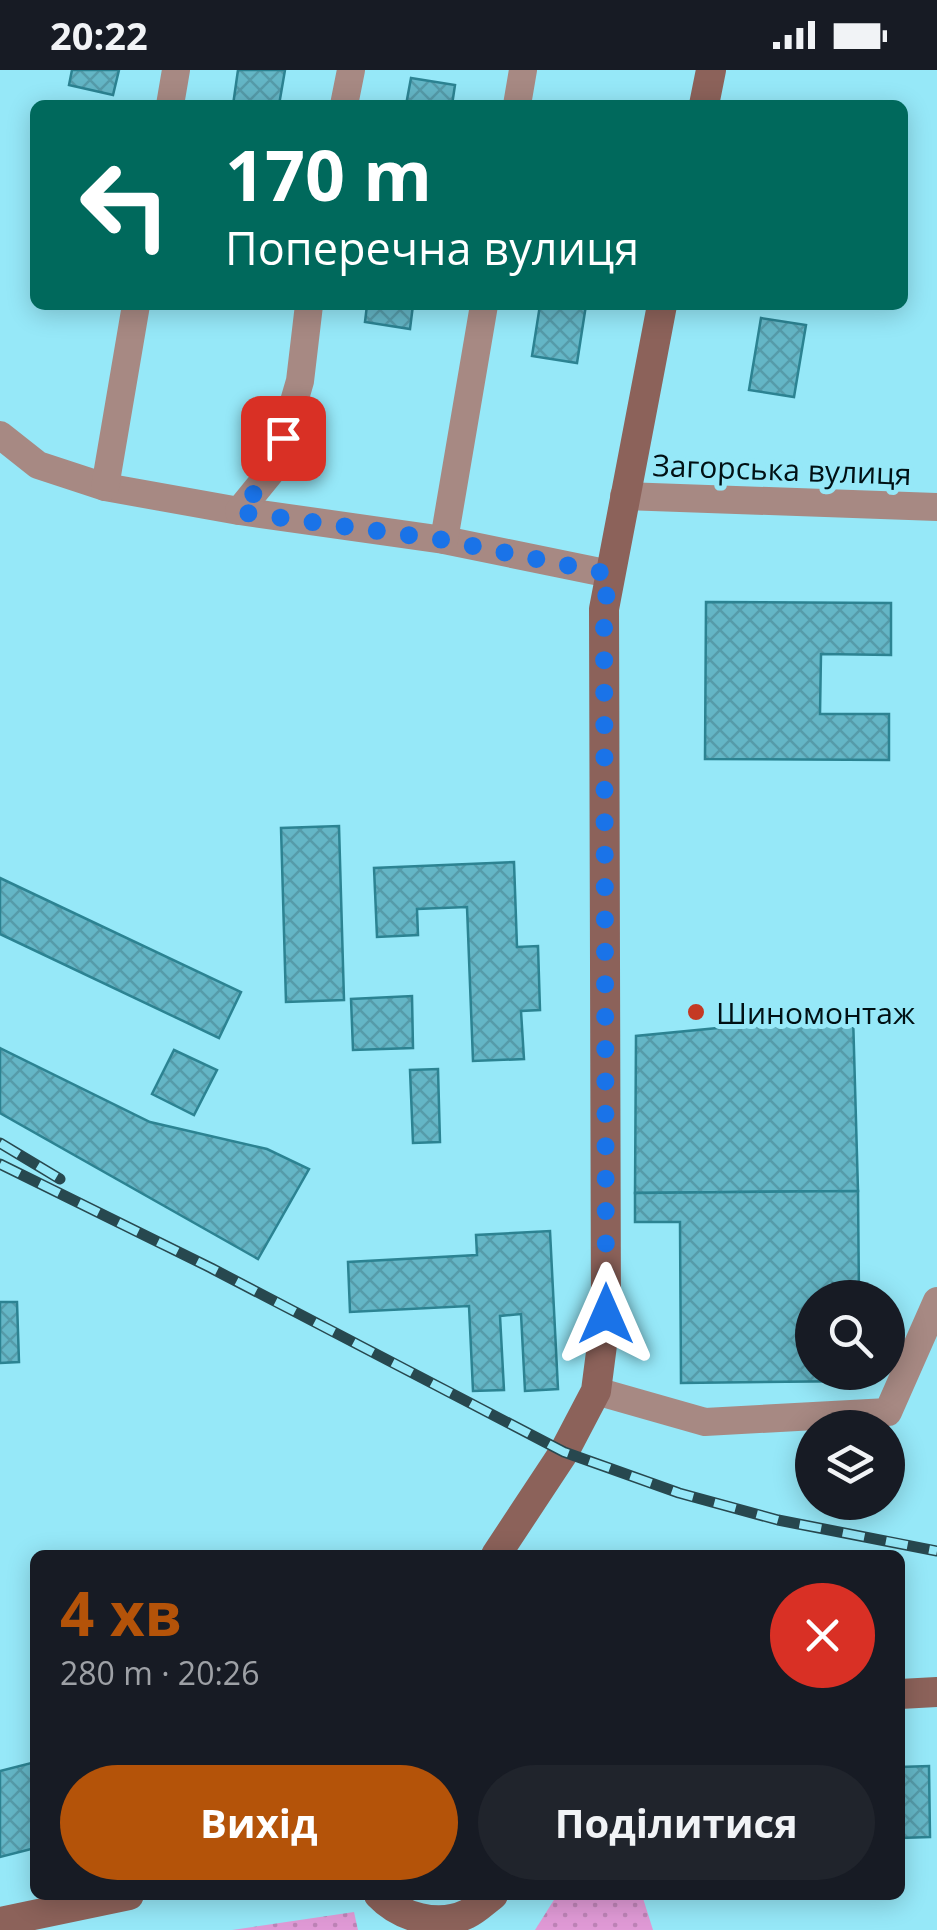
<!DOCTYPE html>
<html lang="uk">
<meta charset="utf-8">
<style>
:root{--surface:#171b24;--page:#20242c;--text:#f1f3f6;--muted:#9ea1a6;--accent:#b45309}
body{margin:0;font-family:"Open Sans",sans-serif;background:var(--page);color:var(--text);height:100vh;display:flex;flex-direction:column;font-size:38px;white-space:nowrap}
*{box-sizing:border-box;margin:0}
p{font-size:32px;color:var(--muted)}
.icon{flex:none;width:55px;height:55px;fill:none;stroke:currentColor;stroke-width:2;stroke-linecap:round;stroke-linejoin:round}
.map{position:relative;flex:1;overflow:hidden}
.panel{position:absolute;left:30px;top:1480px;width:875px;height:350px;display:flex;flex-direction:column;background:var(--surface);border-radius:15px;box-shadow:0 5px 25px #0003}
.panel>*{flex:none}
.banner{position:absolute;left:30px;top:30px;width:878px;height:210px;border-radius:15px;box-shadow:0 5px 25px #0003;background:#00695c;color:#fff;overflow:hidden}
.controls{position:absolute;left:795px;top:1210px;display:grid;gap:20px}
.controls a{display:grid;place-items:center;width:110px;height:110px;border-radius:50%;background:var(--surface);box-shadow:0 5px 25px #0003;font-size:50px}
.pin{position:absolute;display:grid;place-items:center;width:85px;height:85px;color:#fff;margin:-42px;border-radius:20px;box-shadow:0 5px 15px #0006}
.me{position:absolute;width:110px;margin:-55px;rotate:0deg;stroke-linejoin:round;filter:drop-shadow(0 0 8px #0008)}
.turn{display:flex;align-items:center;gap:35px;height:210px;padding:0 30px;font-size:45px}
.turn .icon{width:130px;height:130px;stroke-width:2.5}
.turn b{display:block;font-size:70px;line-height:85px}
.round{display:grid;place-items:center;flex:none;width:105px;height:105px;border-radius:52px;background:var(--page)}
.overview{display:flex;align-items:center;justify-content:space-between;height:170px;padding:0 30px}
h1{font-size:60px;font-weight:700;line-height:75px;color:var(--accent)}
.cta{display:flex;gap:20px;margin-top:auto;padding:20px 30px}
.cta a{flex:1;height:115px;border-radius:60px;background:var(--accent);color:#fff;font-size:40px;font-weight:700;line-height:115px;text-align:center}
.cta a+a{background:var(--page);color:var(--text)}
.status{display:flex;justify-content:space-between;align-items:center;height:70px;padding:0 50px;background:var(--surface);direction:ltr}
.status svg{height:28px;fill:currentColor}
.map>svg:first-child{display:block}
</style>
<div class="status"><b>20:22</b><svg viewBox="0 0 49 12"><path d="M0 12V9h3v3zM5 12V6h3v6zM10 12V3h3v9zM15 12V0h3v12zM26 1h20v11H26zM47 4h2v5h-2z"/></svg></div>
<div class="map">
<svg width="937" height="1860" viewBox="0 0 937 1860">
<defs>
<pattern id="green-dots" width="8" height="8" patternUnits="userSpaceOnUse" patternTransform="scale(2.5)"><rect width="8" height="8" fill="#e09ad6"/><path d="M2 2h.1M6 6h.1" fill="none" stroke="#be84b7" stroke-width="1.8" stroke-linecap="round"/></pattern>
<pattern id="building-cross-hatch" width="8" height="8" patternUnits="userSpaceOnUse" patternTransform="scale(2.5)"><rect width="8" height="8" fill="#64b6c6"/><path d="M0 0l8 8M0 8l8-8" fill="none" stroke="#559ba9"/></pattern>
</defs>
<rect width="100%" height="100%" fill="#96e8f8"/>
<g fill="url(#green-dots)">
<path d="M557,1825H642L653,1860H535Z"/>
<path d="M354,1842L358,1860H232Z"/>
</g>
<g fill="url(#building-cross-hatch)" stroke="#2c8392" stroke-width="2.5">
<path d="M72,0H119L113,25L69,15Z"/>
<path d="M238,0H285L279,35H233Z"/>
<path d="M411,8L455,15L452,35H406Z"/>
<path d="M367,235H413L410,259L365,252Z"/>
<path d="M540,235H586L577,293L532,286Z"/>
<path d="M761,248L806,255L794,327L749,320Z"/>
<path d="M706,532L891,533V585L821,584L820,644H889V690L705,689Z"/>
<path d="M339,756L344,930L286,932L281,758Z"/>
<path d="M514,792L517,877L538,876L540,940L521,941L524,989L473,991L467,837L417,839L418,865L377,867L374,798Z"/>
<path d="M0,808L241,922L219,968L0,864Z"/>
<path d="M412,926L413,978L353,980L351,929Z"/>
<path d="M853,945L858,1121L635,1123L636,966Z"/>
<path d="M0,978L150,1052L267,1079L309,1099L258,1189L0,1043Z"/>
<path d="M174,980L217,1000L194,1045L152,1024Z"/>
<path d="M438,999L440,1072L413,1073L410,1000Z"/>
<path d="M858,1121L859,1228H812V1302H859L860,1311L681,1313L680,1152H635V1123Z"/>
<path d="M550,1161L558,1319L525,1321L521,1244L500,1246L504,1320L473,1321L469,1236L350,1242L348,1192L477,1185L476,1165Z"/>
<path d="M0,1232H17L19,1292L0,1293Z"/>
<path d="M35,1692V1778L0,1787V1701Z"/>
<path d="M929,1696L930,1767L900,1768V1697Z"/>
</g>
<g fill="none" stroke-linecap="round" stroke-linejoin="round">
<g stroke="#a78983" stroke-width="28">
<path d="M170,35L176,0"/>
<path d="M344,35L351,0"/>
<path d="M517,35L523,0"/>
<path d="M0,365L38,395L105,417L239,441L444,470L610,504"/>
<path d="M105,417L136,235"/>
<path d="M624,426L937,437"/>
<path d="M239,441L275,397L300,311L309,235"/>
<path d="M444,470L484,235"/>
<path d="M596,1321L705,1352L888,1342L937,1231"/>
</g>
<g stroke="#8c625a" stroke-width="30">
<path d="M704,35L711,0"/>
<path d="M496,1485L564,1382L596,1321L606,1244L604,539L662,235"/>
<path d="M900,1624L937,1622"/>
<path d="M379,1825C400,1847 438,1858 467,1844C476,1840 485,1831 493,1825"/>
<path d="M0,1852L129,1825"/>
</g>
<g stroke="#27484f" stroke-width="11">
<g id="rail">
<path d="M0,1073L60,1109"/>
<path d="M0,1094L211,1198L564,1382L679,1423L778,1450L937,1481"/>
</g>
</g>
<use href="#rail" stroke="#96e8f8" stroke-width="8" stroke-dasharray="22" stroke-linecap="butt"/>
</g>
<g fill="none" stroke-linecap="round" stroke-linejoin="round">
<path stroke="#1a73e8" stroke-width="18" stroke-dasharray="0 32.4" d="M283,368L275,397L239,442L444,470L610,504L604,539L606,1244"/>
</g>
<circle fill="#c43924" stroke="#96e8f8" stroke-width="4" cx="696" cy="942" r="10"/>
<g text-anchor="middle" dominant-baseline="central" stroke-width="10" stroke-linejoin="round" paint-order="stroke">
<g font-size="30" fill="#001014" stroke="#96e8f8">
<text transform="translate(782 399) rotate(2)">Загорська вулиця</text>
</g>
<g font-size="30" fill="#001014" stroke="#96e8f8" text-anchor="start">
<text x="716" y="942">Шиномонтаж</text>
</g>
</g>
</svg>
<div class="controls">
<a><svg class="icon" aria-label="search" viewBox="0 0 24 24"><circle cx="10" cy="10" r="6"/><path d="M15 15l6 6"/></svg></a>
<a><svg class="icon" aria-label="layers" viewBox="0 0 24 24"><path d="M12 4l9 5-9 5-9-5zM3 14l9 5 9-5"/></svg></a>
</div>
<div class="pin" style="left:283px;top:368px;background:#d93025"><svg class="icon" aria-label="arrive" viewBox="0 0 24 24"><path d="M6 21V4h12l-3 4 3 4H6"/></svg></div>
<svg class="me" style="left:606px;top:1244px" viewBox="-20 -20 40 40"><path d="M0-17L14 15 0 8-14 15z" fill="#1a73e8" stroke="#fff" stroke-width="4"/></svg>
<div class="banner">
<div class="turn"><svg class="icon" aria-label="left" viewBox="0 0 24 24"><path d="M17 20v-9H6M10 6l-5 5 5 5"/></svg><div><b>170 m</b>Поперечна вулиця</div></div>
</div>
<section class="panel">
<div class="overview"><div><h1>4 хв</h1><p>280 m · 20:26</p></div><a class="round" style="background:#d93025;color:#fff"><svg class="icon" aria-label="close" viewBox="0 0 24 24"><path d="M6 6l12 12M18 6L6 18"/></svg></a></div>
<div class="cta"><a>Вихід</a><a>Поділитися</a></div>
</section>
</div>
